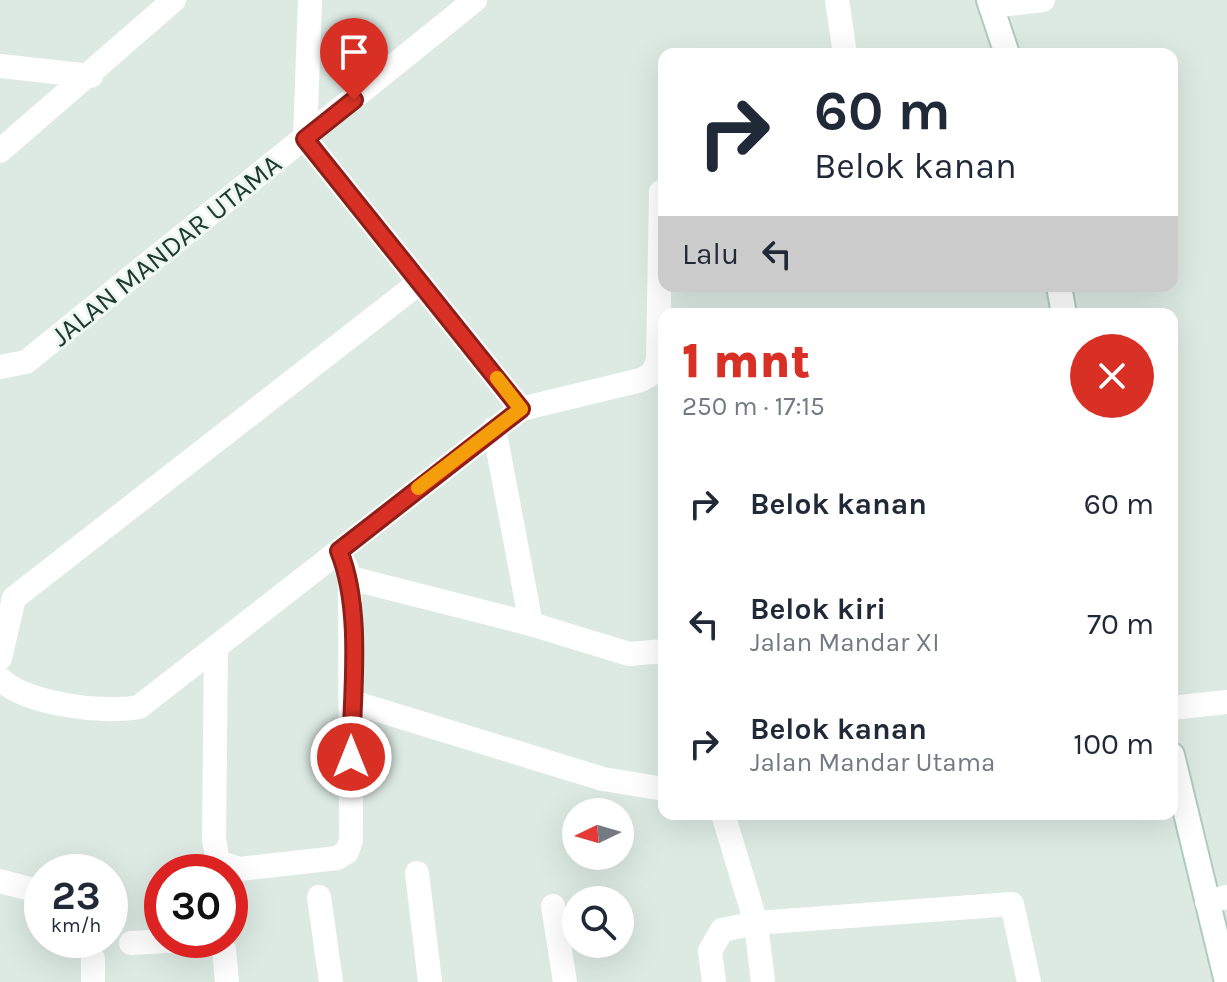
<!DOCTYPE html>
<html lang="id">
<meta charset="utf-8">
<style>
:root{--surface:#fff;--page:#f6f6f7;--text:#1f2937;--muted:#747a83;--accent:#d93025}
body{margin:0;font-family:Karla,sans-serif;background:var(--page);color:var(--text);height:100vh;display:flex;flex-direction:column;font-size:30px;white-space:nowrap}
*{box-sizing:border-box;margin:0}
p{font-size:26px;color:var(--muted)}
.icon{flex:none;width:44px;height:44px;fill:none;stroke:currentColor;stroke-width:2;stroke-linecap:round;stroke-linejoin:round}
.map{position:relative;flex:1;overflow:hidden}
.drawer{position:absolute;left:658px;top:308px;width:520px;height:512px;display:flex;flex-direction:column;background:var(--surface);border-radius:16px;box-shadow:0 8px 32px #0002}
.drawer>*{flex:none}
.hud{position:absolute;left:658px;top:48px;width:520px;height:244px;border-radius:16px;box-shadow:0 8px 32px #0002;background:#fff;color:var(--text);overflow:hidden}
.needle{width:52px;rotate:265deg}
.controls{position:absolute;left:562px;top:798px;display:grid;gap:16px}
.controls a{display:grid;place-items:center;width:72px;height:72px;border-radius:50%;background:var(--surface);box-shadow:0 8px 32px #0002;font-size:40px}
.speed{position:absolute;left:24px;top:854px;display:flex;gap:16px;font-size:40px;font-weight:700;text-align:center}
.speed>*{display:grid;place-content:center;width:104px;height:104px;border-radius:50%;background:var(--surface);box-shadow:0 8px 32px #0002;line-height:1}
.speed small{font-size:20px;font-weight:400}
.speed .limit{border:12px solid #d22;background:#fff;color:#111}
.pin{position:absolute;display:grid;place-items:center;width:68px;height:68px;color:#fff;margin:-82px -34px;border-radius:50% 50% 50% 0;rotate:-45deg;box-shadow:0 0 8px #0007}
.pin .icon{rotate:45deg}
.me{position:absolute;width:88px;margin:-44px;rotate:0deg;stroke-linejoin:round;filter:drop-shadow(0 0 6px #0008)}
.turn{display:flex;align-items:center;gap:28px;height:168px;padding:0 24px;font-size:36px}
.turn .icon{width:104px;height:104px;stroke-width:2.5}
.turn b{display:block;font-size:56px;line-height:68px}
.then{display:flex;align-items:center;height:76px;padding:0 24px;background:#0003;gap:16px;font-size:30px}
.round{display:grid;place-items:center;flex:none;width:84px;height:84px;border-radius:42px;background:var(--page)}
.overview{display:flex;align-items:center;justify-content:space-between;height:136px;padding:0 24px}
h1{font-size:48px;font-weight:800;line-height:60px;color:var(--accent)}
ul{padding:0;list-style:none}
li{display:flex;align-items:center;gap:24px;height:120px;padding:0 24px}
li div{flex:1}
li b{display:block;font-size:30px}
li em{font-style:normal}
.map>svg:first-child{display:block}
</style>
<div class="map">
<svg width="1227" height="982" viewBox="0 0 1227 982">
<rect width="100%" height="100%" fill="#ddeae4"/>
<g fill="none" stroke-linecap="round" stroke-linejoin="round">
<g stroke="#afcbc0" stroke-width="28">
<g id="secondary">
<path d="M989,0L1007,54"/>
<path d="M1059,286L1064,314"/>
<path d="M1172,755L1227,982"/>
</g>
</g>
<g stroke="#fff" stroke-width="24">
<path d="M310,0L305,139L521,409"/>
<path d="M837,0L845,54"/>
<path d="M991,6L1043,0"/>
<path d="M0,66L91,76"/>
<path d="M0,151L174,0"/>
<path d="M0,367L26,362L475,0"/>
<path d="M344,563L350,578L531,624L494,428"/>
<path d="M531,624L629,654L664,651"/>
<path d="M216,648L214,839L218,862L239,869L337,858L347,852L351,840L350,578"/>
<path d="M0,658L14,598L420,282"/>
<path d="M0,679C26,704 103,714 139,707L521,409L641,380L653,373L658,360L661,192"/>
<path d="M352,702L603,779L664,789"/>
<path d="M1172,708L1227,702"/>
<path d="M723,814L756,923L763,982"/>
<path d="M417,873L430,982"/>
<path d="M0,881L30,889"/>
<path d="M319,897L331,982"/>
<path d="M1207,902L1227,897"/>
<path d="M553,906L565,982"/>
<path d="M219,940L224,949L227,982"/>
<path d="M131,943L185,940"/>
<path d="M93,982V959"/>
<path d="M714,982L710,951L722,930L756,923L1012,904L1029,982"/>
</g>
<use href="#secondary" stroke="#fff" stroke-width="24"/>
</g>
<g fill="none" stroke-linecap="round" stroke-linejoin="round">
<g stroke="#8d1f18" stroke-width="20">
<path id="route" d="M351,757C352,693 363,610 339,551L521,409L305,139L354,100"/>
</g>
<use href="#route" stroke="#d93025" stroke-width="14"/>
<path stroke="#f59e0b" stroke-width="14" d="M418,488L521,409L497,378"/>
</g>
<g text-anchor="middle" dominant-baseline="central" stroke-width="6" stroke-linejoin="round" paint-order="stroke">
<g font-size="28" fill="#1e3a31" stroke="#edf7f2">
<text transform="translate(166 250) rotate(-39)">JALAN MANDAR UTAMA</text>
</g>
</g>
</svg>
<div class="controls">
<a><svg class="needle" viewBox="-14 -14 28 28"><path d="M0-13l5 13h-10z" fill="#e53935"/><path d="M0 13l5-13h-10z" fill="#747a83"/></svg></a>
<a><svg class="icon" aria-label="search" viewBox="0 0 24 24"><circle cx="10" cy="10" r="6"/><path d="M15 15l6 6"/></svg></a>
</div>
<div class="speed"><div>23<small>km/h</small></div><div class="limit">30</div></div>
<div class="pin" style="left:354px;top:100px;background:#d93025"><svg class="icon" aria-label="arrive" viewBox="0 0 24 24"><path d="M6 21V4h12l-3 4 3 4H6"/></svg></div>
<svg class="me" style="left:351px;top:757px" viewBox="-20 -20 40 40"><circle r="17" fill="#d93025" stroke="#fff" stroke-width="3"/><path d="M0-11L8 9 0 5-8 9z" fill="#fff"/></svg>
<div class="hud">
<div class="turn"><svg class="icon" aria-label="right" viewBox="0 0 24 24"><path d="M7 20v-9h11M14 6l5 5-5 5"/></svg><div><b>60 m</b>Belok kanan</div></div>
<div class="then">Lalu<svg class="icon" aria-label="left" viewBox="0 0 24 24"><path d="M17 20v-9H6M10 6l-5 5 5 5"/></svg></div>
</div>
<section class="drawer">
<div class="overview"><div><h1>1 mnt</h1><p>250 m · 17:15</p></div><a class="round" style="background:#d93025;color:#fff"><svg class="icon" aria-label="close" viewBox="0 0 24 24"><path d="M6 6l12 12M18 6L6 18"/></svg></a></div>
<ul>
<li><svg class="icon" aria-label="right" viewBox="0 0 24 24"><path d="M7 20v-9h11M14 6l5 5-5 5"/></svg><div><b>Belok kanan</b></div><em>60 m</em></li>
<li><svg class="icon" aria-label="left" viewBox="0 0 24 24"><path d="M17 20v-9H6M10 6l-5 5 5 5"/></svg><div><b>Belok kiri</b><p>Jalan Mandar XI</p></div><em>70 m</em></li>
<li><svg class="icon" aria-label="right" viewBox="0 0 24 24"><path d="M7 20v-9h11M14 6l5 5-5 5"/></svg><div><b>Belok kanan</b><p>Jalan Mandar Utama</p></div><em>100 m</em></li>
</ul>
</section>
</div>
